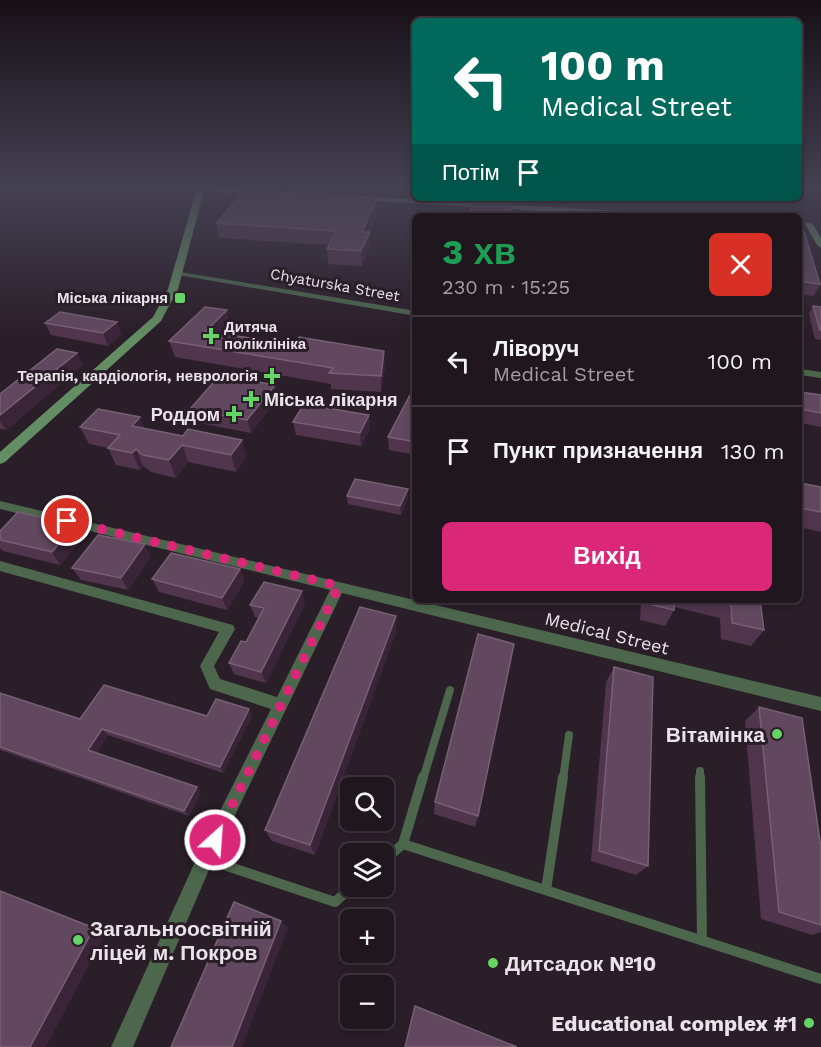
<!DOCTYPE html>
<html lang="uk">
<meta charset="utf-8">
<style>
:root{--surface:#20161e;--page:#2d232b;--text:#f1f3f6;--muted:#a29fa4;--line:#3d353c;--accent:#db2777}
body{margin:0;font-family:"Work Sans",sans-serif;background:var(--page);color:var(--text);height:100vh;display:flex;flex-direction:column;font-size:22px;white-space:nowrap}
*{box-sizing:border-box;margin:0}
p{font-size:20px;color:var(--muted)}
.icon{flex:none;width:33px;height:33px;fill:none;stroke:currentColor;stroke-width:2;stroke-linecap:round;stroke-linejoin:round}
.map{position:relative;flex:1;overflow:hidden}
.panel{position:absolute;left:412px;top:213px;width:390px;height:390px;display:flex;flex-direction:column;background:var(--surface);border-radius:9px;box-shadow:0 3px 9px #0003,0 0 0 2px var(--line)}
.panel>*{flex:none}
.top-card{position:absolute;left:412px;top:18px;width:390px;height:183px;border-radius:9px;box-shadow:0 3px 9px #0003,0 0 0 2px var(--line);background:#00695c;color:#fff;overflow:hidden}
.tools{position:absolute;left:340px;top:777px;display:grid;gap:12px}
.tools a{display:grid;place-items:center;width:54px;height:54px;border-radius:9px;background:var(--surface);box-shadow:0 3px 9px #0003,0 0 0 2px var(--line);font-size:30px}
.pin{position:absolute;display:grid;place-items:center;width:51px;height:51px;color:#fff;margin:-26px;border:3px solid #fff;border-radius:50%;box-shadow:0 2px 6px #0007}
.me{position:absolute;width:66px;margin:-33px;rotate:26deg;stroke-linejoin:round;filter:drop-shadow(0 0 4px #0008)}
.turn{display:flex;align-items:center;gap:21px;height:126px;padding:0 30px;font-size:27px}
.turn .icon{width:78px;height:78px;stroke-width:2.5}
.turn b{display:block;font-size:42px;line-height:51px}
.then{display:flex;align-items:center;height:57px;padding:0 30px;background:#0003;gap:12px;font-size:22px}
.round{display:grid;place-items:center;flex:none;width:63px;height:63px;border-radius:9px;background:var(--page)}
.head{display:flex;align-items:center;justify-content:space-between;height:102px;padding:0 30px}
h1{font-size:36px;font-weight:700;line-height:45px;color:#1e9e55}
.button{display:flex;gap:12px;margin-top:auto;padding:12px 30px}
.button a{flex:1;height:69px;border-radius:9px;background:var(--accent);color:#fff;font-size:24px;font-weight:700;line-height:69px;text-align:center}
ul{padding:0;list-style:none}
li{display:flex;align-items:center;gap:18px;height:90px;padding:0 30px;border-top:2px solid var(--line)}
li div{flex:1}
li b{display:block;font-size:22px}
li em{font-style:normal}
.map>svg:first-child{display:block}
</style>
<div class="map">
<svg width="821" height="1047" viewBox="0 0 821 1047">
<rect width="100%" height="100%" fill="#2a1e28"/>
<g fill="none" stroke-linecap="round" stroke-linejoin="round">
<g stroke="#4c674c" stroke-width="8">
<path d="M700,771V779"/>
<path d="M423,779L450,690"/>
<path d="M563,779L569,735"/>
</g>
<g stroke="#4c674c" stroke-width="10">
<path d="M700,777L702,940"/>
<path d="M403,844L821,979"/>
<path d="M206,859L335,902L353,886"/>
<path d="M384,860L403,844L423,777"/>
<path d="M546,890L563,777"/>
</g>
<g fill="#4c674c" fill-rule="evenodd">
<path d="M175,271L416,311V316L178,275L174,273Z"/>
<path d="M800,369L821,372V378L800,375Z"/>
<path d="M0,501L821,697V711L342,593L211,865L133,1047H111L199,853L271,709L210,689L200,666L219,632L0,571V561L233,625L235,629L214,666L220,679L277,697L330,590L0,509Z"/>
</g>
<g fill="#638d62" fill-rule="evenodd">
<path d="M197,188L263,190L267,192L263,194L204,191L178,289L161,321L5,462L0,464V452L153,317L168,289Z"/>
<path d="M359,196L670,214L674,216H629L356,200L355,198Z"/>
<path d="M806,222L813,224L821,238V248L817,245L805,224Z"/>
</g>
</g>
<g fill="#51354d">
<path d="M378,212L369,232L370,247L362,266L328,264L327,249L329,245L219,238L216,223Z"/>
<path d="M800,228L820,284L814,296L800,294Z"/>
<path d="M813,306L821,307V340L815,339L809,314Z"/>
<path d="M45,323L122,334L108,346L51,335Z"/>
<path d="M231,325L223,333L385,367L381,392L331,389V384L175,357L169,341Z"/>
<path d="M77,353L83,365L6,430L0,429V394Z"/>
<path d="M275,385L277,398L251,433L194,422L190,409Z"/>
<path d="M800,392L821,395V427L800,423Z"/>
<path d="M416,394V455L389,450L388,437Z"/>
<path d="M369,415L370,428L361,446L296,435L293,422Z"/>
<path d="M80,427L144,428L183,436L242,440L246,457L236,472L188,462L176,478L151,472L143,466L140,470L116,465L108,448L89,444Z"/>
<path d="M800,483L821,487V532L800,527Z"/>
<path d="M347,496L408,498L401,515L348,504Z"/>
<path d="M75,525L83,538L60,565L3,551L0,548V531Z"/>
<path d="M151,557L128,590L81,580L72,568Z"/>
<path d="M240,569L244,582L227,610L159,592L152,579Z"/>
<path d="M641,600H760L764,630L751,646L721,639L720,618L674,607V610L665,626L640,620Z"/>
<path d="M305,604L266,683L234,674L229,663L246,642L259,618L255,617L250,605Z"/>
<path d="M396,616V632L315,855L272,841L265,830Z"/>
<path d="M614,667L648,866L636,875L591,861L606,682Z"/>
<path d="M0,693L80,719L252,716L223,773L108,735L96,753L197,787L201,792L189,816L0,750Z"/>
<path d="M759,707L821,848V932L812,935L761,919L745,721Z"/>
<path d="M435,802L478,816L475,827L434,814Z"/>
</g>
<g fill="#3a2437">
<path d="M377,198L378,212L362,246V232Z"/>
<path d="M370,232V247L362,266L361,251Z"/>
<path d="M227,310L231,325L211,346L206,331Z"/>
<path d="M117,322L122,334L108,346L103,333Z"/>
<path d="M384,351L385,367L381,392V376Z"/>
<path d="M77,353L83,365L6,430L0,421V415Z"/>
<path d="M275,385L277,398L251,433L247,420Z"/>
<path d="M369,415L370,428L361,446L360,433Z"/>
<path d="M140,417L147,434L132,426Z"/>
<path d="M242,440L246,457L236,472L231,455Z"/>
<path d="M182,445L188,462L176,478L169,460Z"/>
<path d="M136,449L143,466L140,470L132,453Z"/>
<path d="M408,489V498L401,515L400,506Z"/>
<path d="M75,525L83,538L60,565L52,552Z"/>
<path d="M145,544L151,557L128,590L121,578Z"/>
<path d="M240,569L244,582L227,610L222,598Z"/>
<path d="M302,591L305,604L266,683L261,672Z"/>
<path d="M396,616V632L315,855L310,845Z"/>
<path d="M249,709L252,716L223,773L220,767Z"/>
<path d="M102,729L108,735L94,756L88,750Z"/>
<path d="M197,787L201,792L189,816L184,811Z"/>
<path d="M281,921L288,928L242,1047H232Z"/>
<path d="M94,928L106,933L46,1047H30Z"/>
</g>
<g fill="#61485e" stroke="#776073" stroke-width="1.5">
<path d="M246,190L377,198L362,232H370L361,251L327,249L336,231L216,223Z"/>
<path d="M472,202L511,204L510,216H470Z"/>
<path d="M800,228H803L820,284L800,281Z"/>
<path d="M813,306L821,307V330H820Z"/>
<path d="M205,307L227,310L206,331L293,345L299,337L384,351L381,376L329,373L333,368L169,341Z"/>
<path d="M60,312L117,322L103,333L45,323Z"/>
<path d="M57,349L77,353L0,415V394Z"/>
<path d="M220,375L275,385L247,420L190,409Z"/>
<path d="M800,392L821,395V413L800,409Z"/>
<path d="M411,393L416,394V442L388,437Z"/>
<path d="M304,404L369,415L360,433L293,422Z"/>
<path d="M98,409L140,417L132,426L183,436L188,429L242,440L231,455L182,445L169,460L143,455L136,449L132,453L108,448L120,435L80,427Z"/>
<path d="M355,479L408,489L400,506L347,496Z"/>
<path d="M800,483L821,487V512L800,508Z"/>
<path d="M18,512L75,525L52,552L0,540V531Z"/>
<path d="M98,535L145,544L121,578L72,568Z"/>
<path d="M171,553L240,569L222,598L152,579Z"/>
<path d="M264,582L302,591L261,672L229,663L241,641L246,642L264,608L250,605Z"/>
<path d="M649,600H674V610L649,604Z"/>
<path d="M722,600H760L764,630L732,623L731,602Z"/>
<path d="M360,607L396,616L310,845L265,830Z"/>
<path d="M478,634L514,644L478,816L435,802Z"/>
<path d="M614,667L653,677L648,866L599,851Z"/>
<path d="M104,685L207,716L216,699L249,709L220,767L102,729L88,750L197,787L184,811L0,747V693L80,719Z"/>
<path d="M759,707L802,718L821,848V925L779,912Z"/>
<path d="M0,891L94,928L30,1047H3L0,1046Z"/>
<path d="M234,902L281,921L232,1047H171Z"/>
<path d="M415,1006L517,1047H405Z"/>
</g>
<linearGradient id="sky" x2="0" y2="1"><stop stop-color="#171016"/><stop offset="0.56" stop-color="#444153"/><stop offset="1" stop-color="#444153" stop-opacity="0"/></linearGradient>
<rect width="821" height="335" fill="url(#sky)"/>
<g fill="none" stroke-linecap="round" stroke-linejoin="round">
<path stroke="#db2777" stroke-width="10" stroke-dasharray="0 18" d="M67,521L339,586L215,840"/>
</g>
<g fill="#65d467" stroke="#2a1e28" stroke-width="2">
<rect x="174" y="292" width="12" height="12" rx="3"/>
<path d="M208 327h6v6h6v6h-6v6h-6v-6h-6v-6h6z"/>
<path d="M269 367h6v6h6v6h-6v6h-6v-6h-6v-6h6z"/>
<path d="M248 390h6v6h6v6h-6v6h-6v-6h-6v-6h6z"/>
<path d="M231 405h6v6h6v6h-6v6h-6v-6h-6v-6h6z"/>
<circle cx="777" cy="734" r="6"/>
<circle cx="78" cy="940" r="6"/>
<circle cx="493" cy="963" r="6"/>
<circle cx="809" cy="1023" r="6"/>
</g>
<g text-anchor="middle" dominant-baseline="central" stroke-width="6" stroke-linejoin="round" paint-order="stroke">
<g font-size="15" fill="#ebe3e9" stroke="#2a1e28">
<text transform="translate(335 285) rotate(10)">Chyaturska Street</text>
</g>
<g font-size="15" font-weight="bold" fill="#ebe3e9" stroke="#2a1e28" text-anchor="end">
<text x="168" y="298">Міська лікарня</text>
<text x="224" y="327" text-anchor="start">Дитяча<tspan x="224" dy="17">поліклініка</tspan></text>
<text x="258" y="376">Терапія, кардіологія, неврологія</text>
</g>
<g font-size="18" font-weight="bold" fill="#ebe3e9" stroke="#2a1e28" text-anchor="start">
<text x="264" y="399">Мiська лiкарня</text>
<text x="220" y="414" text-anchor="end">Роддом</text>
</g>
<g font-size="18" fill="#ebe3e9" stroke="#2a1e28">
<text transform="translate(607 633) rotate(14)">Medical Street</text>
</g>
<g font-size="21" font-weight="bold" fill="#ebe3e9" stroke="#2a1e28" text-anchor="end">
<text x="765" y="734">Вітамінка</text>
<text x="90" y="928" text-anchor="start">Загальноосвітній<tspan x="90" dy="24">ліцей м. Покров</tspan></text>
<text x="505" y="963" text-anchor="start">Дитсадок №10</text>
<text x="797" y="1023">Educational complex #1</text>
</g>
</g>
</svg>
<div class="tools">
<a><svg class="icon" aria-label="search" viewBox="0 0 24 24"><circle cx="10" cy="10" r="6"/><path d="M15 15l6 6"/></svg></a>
<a><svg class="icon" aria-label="layers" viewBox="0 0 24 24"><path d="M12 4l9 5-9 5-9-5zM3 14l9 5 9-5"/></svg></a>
<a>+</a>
<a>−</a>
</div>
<div class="pin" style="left:67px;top:521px;background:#d93025"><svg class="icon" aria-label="arrive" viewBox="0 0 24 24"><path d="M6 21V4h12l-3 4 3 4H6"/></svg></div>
<svg class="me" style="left:215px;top:840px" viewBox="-20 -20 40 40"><circle r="17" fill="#db2777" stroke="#fff" stroke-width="3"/><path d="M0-11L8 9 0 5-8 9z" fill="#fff"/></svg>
<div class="top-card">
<div class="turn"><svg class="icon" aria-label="left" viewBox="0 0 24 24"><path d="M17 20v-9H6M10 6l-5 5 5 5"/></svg><div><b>100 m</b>Medical Street</div></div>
<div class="then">Потім<svg class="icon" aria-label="arrive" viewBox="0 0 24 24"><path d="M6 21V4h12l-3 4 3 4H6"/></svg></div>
</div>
<section class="panel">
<div class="head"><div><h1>3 хв</h1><p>230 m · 15:25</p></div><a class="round" style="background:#d93025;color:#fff"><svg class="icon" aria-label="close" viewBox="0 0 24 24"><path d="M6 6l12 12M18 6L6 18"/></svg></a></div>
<ul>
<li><svg class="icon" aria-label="left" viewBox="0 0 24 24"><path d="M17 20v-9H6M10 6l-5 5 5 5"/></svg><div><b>Ліворуч</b><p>Medical Street</p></div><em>100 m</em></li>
<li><svg class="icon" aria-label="arrive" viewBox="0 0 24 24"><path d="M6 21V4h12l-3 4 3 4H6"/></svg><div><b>Пункт призначення</b></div><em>130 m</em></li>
</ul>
<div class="button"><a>Вихід</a></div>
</section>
</div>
